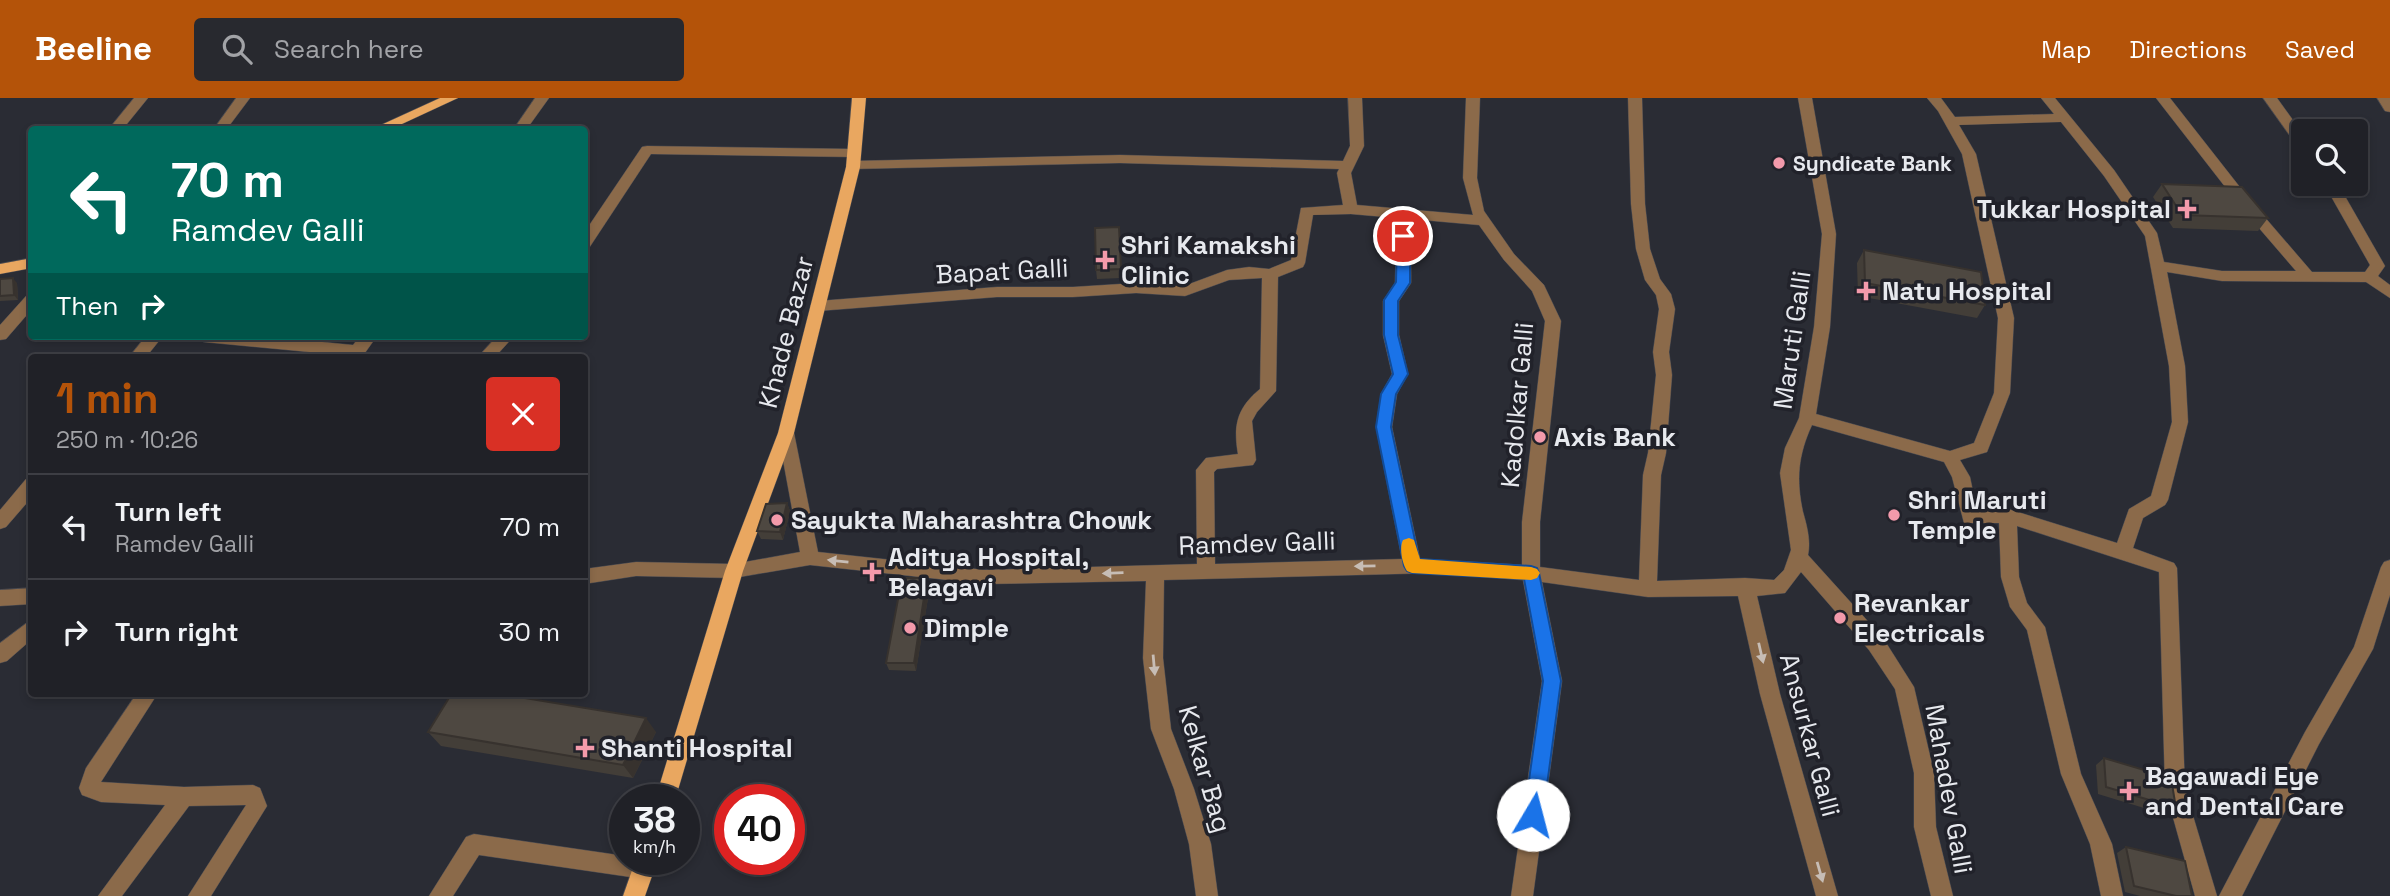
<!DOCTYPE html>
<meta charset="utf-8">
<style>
:root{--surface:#202127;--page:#28292f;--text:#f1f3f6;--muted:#a2a3a7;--line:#3d3e44;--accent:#b45309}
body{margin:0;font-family:"Space Grotesk",sans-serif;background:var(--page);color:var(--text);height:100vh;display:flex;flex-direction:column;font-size:26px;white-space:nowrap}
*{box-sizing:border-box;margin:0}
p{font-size:23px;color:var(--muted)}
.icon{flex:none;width:38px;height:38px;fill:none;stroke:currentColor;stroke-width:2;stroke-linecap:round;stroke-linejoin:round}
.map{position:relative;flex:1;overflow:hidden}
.details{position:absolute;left:28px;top:256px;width:560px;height:343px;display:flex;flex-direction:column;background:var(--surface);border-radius:7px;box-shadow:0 4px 10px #0003,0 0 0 2px var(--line)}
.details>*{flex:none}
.banner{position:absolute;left:28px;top:28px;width:560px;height:214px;border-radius:7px;box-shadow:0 4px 10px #0003,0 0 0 2px var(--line);background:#00695c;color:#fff;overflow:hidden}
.tools{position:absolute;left:2291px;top:21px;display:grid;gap:14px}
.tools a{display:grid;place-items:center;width:77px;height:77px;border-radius:7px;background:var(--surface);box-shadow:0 4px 10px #0003,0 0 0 2px var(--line);font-size:35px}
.speed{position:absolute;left:609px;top:686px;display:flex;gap:14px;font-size:35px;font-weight:700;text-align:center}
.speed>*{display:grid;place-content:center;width:91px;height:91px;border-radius:50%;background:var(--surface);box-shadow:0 4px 10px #0003,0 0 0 2px var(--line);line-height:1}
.speed small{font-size:18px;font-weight:400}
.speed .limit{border:10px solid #d22;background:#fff;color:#111}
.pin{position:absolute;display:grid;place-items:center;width:60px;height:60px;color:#fff;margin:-30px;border:4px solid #fff;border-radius:50%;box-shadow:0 2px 7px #0007}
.me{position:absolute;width:77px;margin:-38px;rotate:8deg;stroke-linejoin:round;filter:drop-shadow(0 0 5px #0008)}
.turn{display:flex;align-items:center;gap:24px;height:147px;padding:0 28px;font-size:32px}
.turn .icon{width:91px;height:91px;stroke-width:2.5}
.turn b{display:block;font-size:49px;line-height:60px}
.then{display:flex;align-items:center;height:66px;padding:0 28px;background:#0003;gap:14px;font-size:26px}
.round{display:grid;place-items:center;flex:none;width:74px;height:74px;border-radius:7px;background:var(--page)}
.head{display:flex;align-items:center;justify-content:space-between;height:119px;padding:0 28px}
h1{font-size:42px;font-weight:700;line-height:52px;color:var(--accent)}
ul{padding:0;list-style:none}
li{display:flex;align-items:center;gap:21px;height:105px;padding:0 28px;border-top:2px solid var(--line)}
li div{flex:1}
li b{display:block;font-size:26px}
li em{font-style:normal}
header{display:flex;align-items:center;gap:42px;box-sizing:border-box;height:98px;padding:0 35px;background:var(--accent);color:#fff}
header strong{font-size:33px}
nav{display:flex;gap:38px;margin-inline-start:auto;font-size:24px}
.search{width:490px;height:63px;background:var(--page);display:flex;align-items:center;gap:18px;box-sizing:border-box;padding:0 24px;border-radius:7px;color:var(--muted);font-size:26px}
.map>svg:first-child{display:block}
</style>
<header>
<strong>Beeline</strong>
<div class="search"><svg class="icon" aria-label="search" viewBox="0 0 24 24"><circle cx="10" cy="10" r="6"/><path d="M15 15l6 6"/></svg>Search here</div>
<nav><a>Map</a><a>Directions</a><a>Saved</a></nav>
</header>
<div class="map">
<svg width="2390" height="798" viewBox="0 0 2390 798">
<rect width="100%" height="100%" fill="#2a2c34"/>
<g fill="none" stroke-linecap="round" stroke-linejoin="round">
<g stroke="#484a52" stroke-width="1">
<g id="minor">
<path d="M134,0H148L122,32H108Z"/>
<path d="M236,0H250L226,32H213Z"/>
<path d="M535,0H549L526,32H513Z"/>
<path d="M1348,0H1362L1364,48L1351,75L1357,107L1473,117L1463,80L1466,0H1480L1477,80L1484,113L1514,156L1544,187L1561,223L1540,424V469L1639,482L1643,377L1648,355L1656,277L1653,254L1659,211L1656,197L1645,182L1636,151L1631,106L1628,0H1642L1645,106L1650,151L1660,181L1671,196L1675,211L1669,254L1672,277L1666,355L1661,377L1657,483L1745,480L1774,482L1784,472L1791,452L1780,375L1785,350L1799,320L1814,229L1822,136L1798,0H1812L1836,136L1830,229L1816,316L1950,353L1974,345L1994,295L1998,220L1962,56L1938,13L1927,0H1941L1955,19L2054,16L2041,0H2055L2114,72L2157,135L2164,164L2222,173H2296L2240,108L2156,0H2170L2250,102L2312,174H2365L2370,167L2324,86H2338L2385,168L2378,178L2390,187V200L2366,184L2222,183L2167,174L2185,268L2188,324L2168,402L2165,407L2143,420L2133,450L2174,465L2177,470L2185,691L2217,798H2195L2165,691L2159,474L2017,428L2019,479L2027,505L2045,529L2081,676L2112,746L2123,798H2101L2090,746L2061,676L2027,532L2010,509L2001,479L1999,425H1964L1952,379L1944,364L1812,327C1798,357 1796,382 1803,414C1807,428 1811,443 1808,457L1883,540L1914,589L1934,675L1936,729L1953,798H1931L1914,729V675L1895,591L1869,552L1801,474L1785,495L1757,498L1780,596L1838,798H1816L1760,596L1738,498L1648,499L1542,484L1562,583L1533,798H1511L1542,583L1523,482L1434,475L1164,482L1163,560L1171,631L1194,691L1211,746L1218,798H1196L1189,746L1174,691L1151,631L1143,560L1146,483L985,486L810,467L734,480L636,478L584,486V471L636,464L734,466L800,454L778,335L786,329L794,335L818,454L985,472L1197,466L1196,372L1206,360L1238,356C1233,327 1237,310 1260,291L1262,180L1229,182L1185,198L1136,195L1073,199H997L818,213L810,208L818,203L997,189H1073L1136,185L1184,188L1227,172L1249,169L1269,171L1291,162L1301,110L1343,107L1337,75L1339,71L1120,65L853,71L846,67L853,63L1120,57L1343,63L1350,48ZM2061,24L2104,78L2145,138L2169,268L2172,324L2151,398L2129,411L2117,445L2008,411L1977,413L1970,379L1960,362L1987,354L2010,295L2014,220L1976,56L1959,27ZM1351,116L1397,120L1395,185L1383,203V237L1392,276L1381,296L1376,329L1402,461L1215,466L1214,374L1217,371L1253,367L1256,362L1252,323L1257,314L1276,293L1278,179L1303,169L1305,165L1313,117ZM1411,121L1479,127L1504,162L1532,193L1545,223L1522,424V467L1420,461L1392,329L1397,296L1408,276L1399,237V203L1411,185Z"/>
<path d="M2263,0H2277L2303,36V50L2298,49Z"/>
<path d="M2377,0H2390V14L2385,13Z"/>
<path d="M647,48L854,51L861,55L854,59L651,56L589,150L584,152V135L642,49Z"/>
<path d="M32,196V211L6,241L0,242V227L27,197Z"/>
<path d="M146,238H163L146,259H129Z"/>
<path d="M196,238H261L353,247L360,238H377L362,259L204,244Z"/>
<path d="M497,238H514L495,259H478Z"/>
<path d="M32,379V399L6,429L0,431V412L26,381Z"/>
<path d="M2390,462V497L2373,551L2319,646L2242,798H2219L2305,634L2354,549L2381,469L2384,464Z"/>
<path d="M32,490V506L0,508V492Z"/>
<path d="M32,521V541L7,563L0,565V545Z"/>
<path d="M137,595H158L101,684L184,689L253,687L260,690L267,708L211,798H188L246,707L189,708L122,798H98L165,707L101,704L82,697L79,690L86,670Z"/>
<path d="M474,736L625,758V761L652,764L655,771L652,778L644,781L479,757L453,798H429L466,739Z"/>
</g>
</g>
<g stroke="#484a52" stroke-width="1">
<g id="major">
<path d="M440,0H458L389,32H370Z"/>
<path d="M852,0H866L860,69L794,335L743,473L675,702H655L725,473L778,335L846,69Z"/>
<path d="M32,160V170L0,176V166Z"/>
<path d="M636,761H658L645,798H623Z"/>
</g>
</g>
<use href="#minor" fill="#8b6a4a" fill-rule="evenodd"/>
<use href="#major" fill="#e9a760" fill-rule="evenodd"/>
</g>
<g fill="#433e38">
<path d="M2162,86L2268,120L2258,133L2173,130L2153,99Z"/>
<path d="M1119,129L1121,180L1097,181L1096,172Z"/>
<path d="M1864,152L1985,207L1977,220L1858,198L1857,165Z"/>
<path d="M0,181L17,185L18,202L0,203Z"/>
<path d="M787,405L790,413L783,442L761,441L757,433Z"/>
<path d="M930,488L916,573L889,572L886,565Z"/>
<path d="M428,634H656L633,680L441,648Z"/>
<path d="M2104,660L2176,710L2167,717L2098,696L2096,667Z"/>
<path d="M2126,749L2192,798H2140L2125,794L2117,755Z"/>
</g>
<g fill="#37322e">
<path d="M13,180L17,185L18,202L14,197Z"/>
<path d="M787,405L790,413L783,442L780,434Z"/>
<path d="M927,480L930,488L916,573L914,565Z"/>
<path d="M646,620L656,634L633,680L623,667Z"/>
</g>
<g fill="#4e4841" stroke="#37322e" stroke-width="2">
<path d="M2162,86L2242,89L2268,120L2182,117Z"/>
<path d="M1119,129L1121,171L1096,172L1095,130Z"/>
<path d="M1864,152L1981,174L1985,207L1865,185Z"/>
<path d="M13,180L14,197L0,198V181Z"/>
<path d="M787,405L780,434L757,433L766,406Z"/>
<path d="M902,480H927L914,565H886Z"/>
<path d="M452,595H495L646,620L623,667L428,634Z"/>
<path d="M2104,660L2171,680L2176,710L2106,689Z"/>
<path d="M2126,749L2185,763L2192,798H2176L2134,788Z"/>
</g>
<defs><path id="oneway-solid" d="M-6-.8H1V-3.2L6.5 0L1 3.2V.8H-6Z" transform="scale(1.75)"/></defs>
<g fill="#c7bdb5">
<use href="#oneway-solid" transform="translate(838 463) rotate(-174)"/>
<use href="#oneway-solid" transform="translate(1365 468) rotate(179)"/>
<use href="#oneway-solid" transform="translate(1113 475) rotate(178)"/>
<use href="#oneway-solid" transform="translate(1761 555) rotate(77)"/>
<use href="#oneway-solid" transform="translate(1154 567) rotate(85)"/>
<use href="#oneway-solid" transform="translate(1820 774) rotate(74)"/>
</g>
<path fill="#1a73e8" stroke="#114b97" stroke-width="2" d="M1403,134L1410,138V185L1398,203V237L1408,276L1396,296L1391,329L1419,461L1531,468L1537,470L1539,475L1561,583L1543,717L1540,724L1533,726L1526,724L1524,717L1543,583L1524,481L1412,475L1407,473L1404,468L1376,329L1381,296L1393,276L1384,237V202L1396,184L1397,138Z"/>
<path fill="#f59e0b" d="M1409,440L1414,442L1420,461L1531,469L1537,471L1540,475L1537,480L1531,482L1412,475L1407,473C1402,465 1399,450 1403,442Z"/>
<g fill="#f39aab" stroke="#21222a" stroke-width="2.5">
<circle cx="1779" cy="65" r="7"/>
<path d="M2183.5 100.5h7v7h7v7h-7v7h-7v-7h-7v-7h7z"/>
<path d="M1101.5 151.5h7v7h7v7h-7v7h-7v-7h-7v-7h7z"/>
<path d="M1862.5 182.5h7v7h7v7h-7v7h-7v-7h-7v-7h7z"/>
<circle cx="1540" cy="339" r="7"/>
<circle cx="1894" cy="417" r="7"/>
<circle cx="777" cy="422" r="7"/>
<path d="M868.5 463.5h7v7h7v7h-7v7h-7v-7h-7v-7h7z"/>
<circle cx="1840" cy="520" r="7"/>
<circle cx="910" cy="530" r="7"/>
<path d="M581.5 639.5h7v7h7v7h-7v7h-7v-7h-7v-7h7z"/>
<path d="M2125.5 682.5h7v7h7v7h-7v7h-7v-7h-7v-7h7z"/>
</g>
<g text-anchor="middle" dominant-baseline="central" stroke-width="7" stroke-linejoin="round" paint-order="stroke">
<g font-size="21" font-weight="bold" fill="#e7e9ee" stroke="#21222a" text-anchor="start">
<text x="1793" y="65">Syndicate Bank</text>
</g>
<g font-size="26" font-weight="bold" fill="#e7e9ee" stroke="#21222a" text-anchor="start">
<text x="2171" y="111" text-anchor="end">Tukkar Hospital</text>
<text x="1121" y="147">Shri Kamakshi<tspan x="1121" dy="30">Clinic</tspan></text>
<text x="1882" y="193">Natu Hospital</text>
<text x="1554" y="339">Axis Bank</text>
<text x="1908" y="402">Shri Maruti<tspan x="1908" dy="30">Temple</tspan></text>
<text x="791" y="422">Sayukta Maharashtra Chowk</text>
<text x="888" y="459">Aditya Hospital,<tspan x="888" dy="30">Belagavi</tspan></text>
<text x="1854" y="505">Revankar<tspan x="1854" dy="30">Electricals</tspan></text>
<text x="924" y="530">Dimple</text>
<text x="601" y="650">Shanti Hospital</text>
<text x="2145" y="678">Bagawadi Eye<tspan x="2145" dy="30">and Dental Care</tspan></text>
</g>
<g font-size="26" fill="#e7e9ee" stroke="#21222a">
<text transform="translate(1002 173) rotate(-3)">Bapat Galli</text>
<text transform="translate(786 234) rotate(-76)">Khade Bazar</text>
<text transform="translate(1792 242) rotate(-82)">Maruti Galli</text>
<text transform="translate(1517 307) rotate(-85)">Kadolkar Galli</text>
<text transform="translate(1257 445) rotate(-2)">Ramdev Galli</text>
<text transform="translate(1810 637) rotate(75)">Ansurkar Galli</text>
<text transform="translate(1205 671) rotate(74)">Kelkar Bag</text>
<text transform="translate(1949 691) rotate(80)">Mahadev Galli</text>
</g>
</g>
</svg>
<div class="tools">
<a><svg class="icon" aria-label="search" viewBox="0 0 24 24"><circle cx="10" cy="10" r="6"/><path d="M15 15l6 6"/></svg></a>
</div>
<div class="speed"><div>38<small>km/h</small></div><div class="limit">40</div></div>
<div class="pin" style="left:1403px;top:138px;background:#d93025"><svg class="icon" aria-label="arrive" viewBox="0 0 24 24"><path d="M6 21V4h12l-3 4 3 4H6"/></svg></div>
<svg class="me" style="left:1533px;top:717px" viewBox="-20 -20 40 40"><circle r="19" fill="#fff"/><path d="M0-13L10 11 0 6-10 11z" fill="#1a73e8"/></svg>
<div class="banner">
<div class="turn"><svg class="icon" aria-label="left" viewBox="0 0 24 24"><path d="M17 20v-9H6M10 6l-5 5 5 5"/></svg><div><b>70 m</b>Ramdev Galli</div></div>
<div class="then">Then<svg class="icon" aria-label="right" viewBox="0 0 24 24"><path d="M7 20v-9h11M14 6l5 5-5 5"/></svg></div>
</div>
<section class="details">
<div class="head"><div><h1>1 min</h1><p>250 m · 10:26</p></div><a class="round" style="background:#d93025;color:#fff"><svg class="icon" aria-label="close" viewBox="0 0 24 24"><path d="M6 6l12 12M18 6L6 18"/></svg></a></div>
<ul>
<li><svg class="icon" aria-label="left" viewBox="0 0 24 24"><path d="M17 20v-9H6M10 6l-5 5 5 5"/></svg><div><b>Turn left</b><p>Ramdev Galli</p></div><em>70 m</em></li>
<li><svg class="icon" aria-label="right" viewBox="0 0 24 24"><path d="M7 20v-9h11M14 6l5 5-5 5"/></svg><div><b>Turn right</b></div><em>30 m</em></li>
</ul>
</section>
</div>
